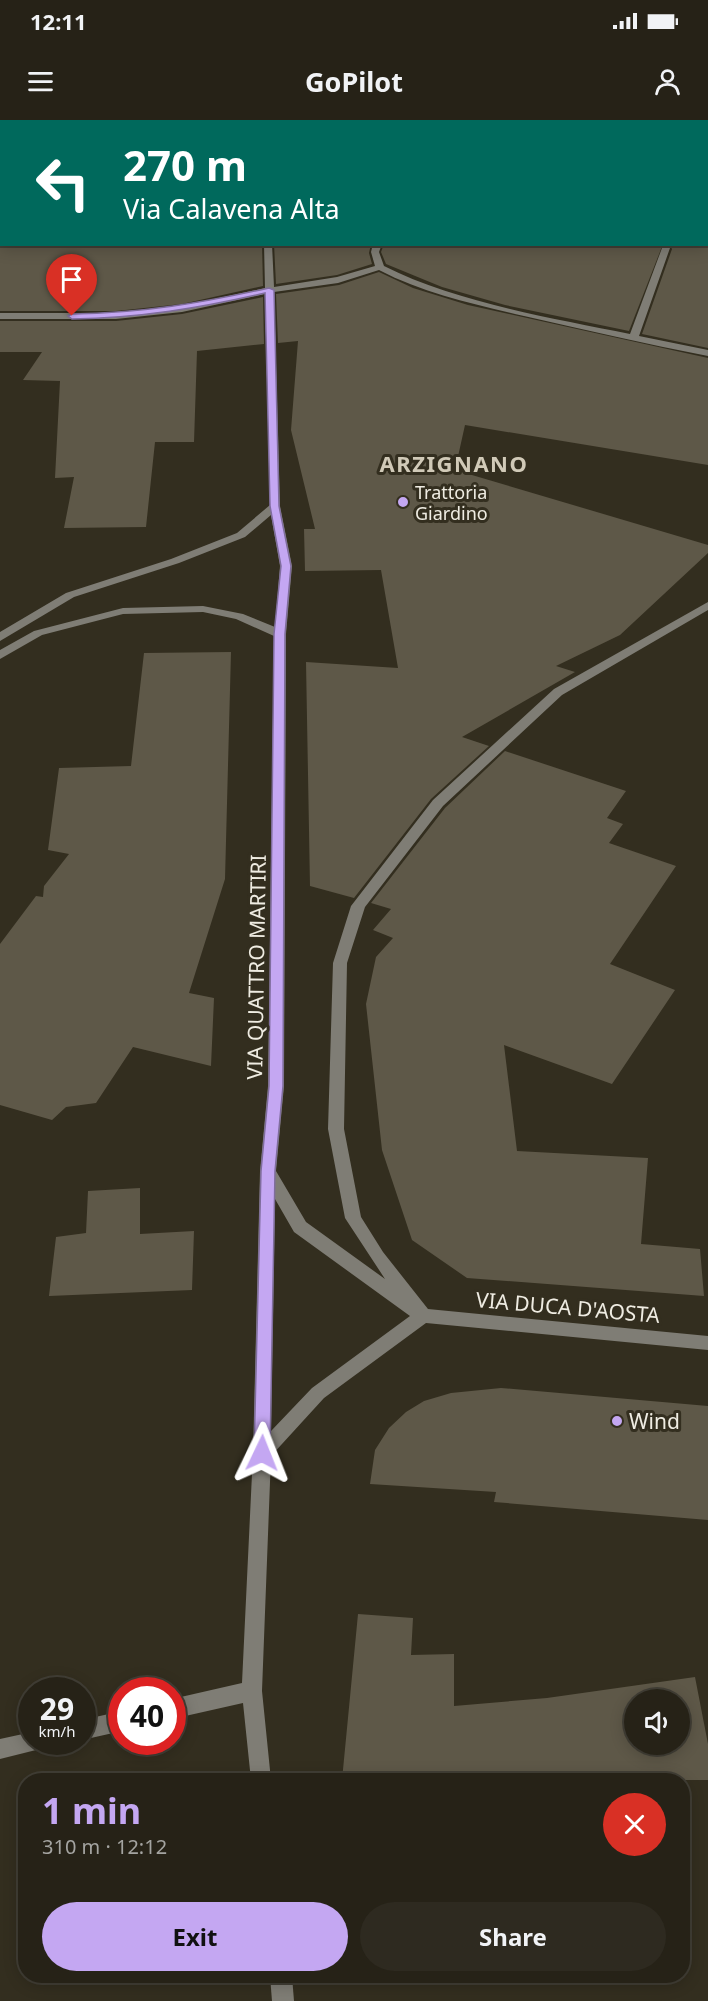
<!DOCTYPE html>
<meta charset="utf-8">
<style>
:root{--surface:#262217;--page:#2e2a20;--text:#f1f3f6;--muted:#a4a4a1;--line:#423f36;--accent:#c4a7f2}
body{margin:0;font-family:"Noto Sans",sans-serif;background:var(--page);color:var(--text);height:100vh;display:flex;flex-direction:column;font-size:22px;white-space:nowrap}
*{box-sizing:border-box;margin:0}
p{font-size:20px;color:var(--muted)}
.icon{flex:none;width:33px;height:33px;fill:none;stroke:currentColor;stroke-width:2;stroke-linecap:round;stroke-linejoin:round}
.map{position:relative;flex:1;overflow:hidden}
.side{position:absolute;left:18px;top:1653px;width:672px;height:210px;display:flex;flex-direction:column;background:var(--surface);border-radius:24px;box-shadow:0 3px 15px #0003,0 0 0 2px var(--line)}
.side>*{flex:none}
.hud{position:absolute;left:0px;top:0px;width:708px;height:126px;box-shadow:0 3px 15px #0003,0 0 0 2px var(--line);background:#00695c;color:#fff;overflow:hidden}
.tools{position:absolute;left:624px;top:1569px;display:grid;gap:12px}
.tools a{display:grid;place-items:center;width:66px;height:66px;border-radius:50%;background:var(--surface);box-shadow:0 3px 15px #0003,0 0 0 2px var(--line);font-size:30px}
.speed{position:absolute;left:18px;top:1557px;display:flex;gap:12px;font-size:30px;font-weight:700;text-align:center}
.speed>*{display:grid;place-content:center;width:78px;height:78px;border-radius:50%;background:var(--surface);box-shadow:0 3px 15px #0003,0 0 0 2px var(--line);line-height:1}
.speed small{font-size:15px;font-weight:400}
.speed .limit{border:9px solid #d22;background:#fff;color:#111}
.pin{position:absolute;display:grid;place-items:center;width:51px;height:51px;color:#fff;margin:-62px -26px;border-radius:50% 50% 50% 0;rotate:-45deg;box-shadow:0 0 6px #0007}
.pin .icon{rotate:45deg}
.me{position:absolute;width:66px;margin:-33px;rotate:2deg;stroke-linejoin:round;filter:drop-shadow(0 0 4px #0008)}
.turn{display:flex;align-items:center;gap:21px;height:126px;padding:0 24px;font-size:27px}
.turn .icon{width:78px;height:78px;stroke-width:2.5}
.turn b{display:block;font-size:42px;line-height:51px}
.round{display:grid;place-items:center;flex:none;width:63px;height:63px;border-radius:32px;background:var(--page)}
.head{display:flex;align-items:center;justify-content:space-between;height:102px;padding:0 24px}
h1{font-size:36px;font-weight:700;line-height:45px;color:var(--accent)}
.primary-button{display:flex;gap:12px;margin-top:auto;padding:12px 24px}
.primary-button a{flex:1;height:69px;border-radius:36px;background:var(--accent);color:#111;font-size:24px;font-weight:700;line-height:69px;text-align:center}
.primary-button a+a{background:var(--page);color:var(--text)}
.status{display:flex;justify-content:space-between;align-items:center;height:42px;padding:0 30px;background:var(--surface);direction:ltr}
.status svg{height:16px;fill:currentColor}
header{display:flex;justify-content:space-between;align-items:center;height:78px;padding:0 24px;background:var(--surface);font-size:27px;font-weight:700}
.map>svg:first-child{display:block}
</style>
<div class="status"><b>12:11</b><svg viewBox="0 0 49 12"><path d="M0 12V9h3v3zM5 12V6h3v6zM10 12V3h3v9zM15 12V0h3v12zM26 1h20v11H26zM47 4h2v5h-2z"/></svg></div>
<header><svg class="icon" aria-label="menu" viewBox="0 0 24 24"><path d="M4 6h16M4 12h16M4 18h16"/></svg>GoPilot<svg class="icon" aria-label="person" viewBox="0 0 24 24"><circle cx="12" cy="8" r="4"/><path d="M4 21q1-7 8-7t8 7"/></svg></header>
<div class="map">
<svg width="708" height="1881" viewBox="0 0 708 1881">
<rect width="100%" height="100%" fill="#332e1f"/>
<path fill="#3b341e" d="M0,0H273L2,2L0,48Z"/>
<g fill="#5e5848" fill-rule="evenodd">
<path d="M0,124H262L263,166L182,184L116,191H0Z"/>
<path d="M274,124H371L369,133L372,144L337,155L276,164Z"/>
<path d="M384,124H663L629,211L505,185L442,167L386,144L381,132Z"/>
<path d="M669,124H708V228L642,214L672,129Z"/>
<path d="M379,152L413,168L468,185L708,238V345L465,305L455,350L708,425V433L620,515L556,546L575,552L462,617L489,626L431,679L354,778L310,766L306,542L398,548L381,450L305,451L304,409H315L291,310L298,221L278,223L276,174L339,165Z"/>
<path d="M263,177L264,224L197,231L194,322H155L146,407L64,408L74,357L55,358L60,261L23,260L42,232H0V201H116L182,194Z"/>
<path d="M231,532L225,759L189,873L214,878L211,946L133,927L96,983L66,987L52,1000L0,985V824L36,776L43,777L44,766L69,734L48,730L59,648L131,646L144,533Z"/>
<path d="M505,631L626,671L607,698L623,704L609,723L676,746L610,844L675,870L612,964L504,925L517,1031L648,1038L641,1124L700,1129L704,1176L467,1158L412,1120L382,1030L366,884L376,837L393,818L373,810L391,789L371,783L445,688Z"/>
<path d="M140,1068V1114L194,1111L192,1170L49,1176L56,1117L86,1113L88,1071Z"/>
<path d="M501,1268L708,1286V1400L494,1382L496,1372L370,1364L375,1330L389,1308L406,1292L424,1281L451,1273Z"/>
<path d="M358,1494L413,1498L411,1535L454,1534V1586L547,1578L695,1557L708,1624V1660H342ZM634,1580H680V1624H634Z"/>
</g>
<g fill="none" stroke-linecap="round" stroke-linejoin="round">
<g fill="#7f7d75" fill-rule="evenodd">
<rect x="261" y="0" width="8" height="2"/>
<rect x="424" y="0" width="8" height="2"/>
<path d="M538,0H546L536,2Z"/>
<path d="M620,0H629L631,2H621Z"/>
<rect x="0" y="29" width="2" height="4"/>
<rect x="706" y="60" width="2" height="4"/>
<path d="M264,124H272L274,167L337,157L375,146L371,132L373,124H382L379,132L384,146C455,182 551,198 630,214L662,128L666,125L670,128L639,216L708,230V236C646,224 586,210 524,196C474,184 425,174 379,150L338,163L274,172L280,386L292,446L286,514L284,966L276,1051L306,1102L385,1159L345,1098L328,1009L333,843L351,786L433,680L554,569L708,482V490L562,575L443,686L365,787L347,843L344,1009L361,1097L383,1132L428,1189L708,1216V1230L426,1203L324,1278L271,1336L262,1571L271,1660H251L243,1583L172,1599V1579L242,1563L253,1333L260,1051L268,966L274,516L236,499L203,492L123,494L42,515L0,539V530L34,511L123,488L203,486L243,494L275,507L280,446L271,395L245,417L179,443L74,477L0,521V512L66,473L171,439L237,413L270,385L265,174L182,192L116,199H0V193H116L182,186L265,168ZM275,1079L294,1112L410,1196L312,1268L271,1311Z"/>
<path d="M122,1591V1611L82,1620V1600Z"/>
<path d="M32,1612V1622H43L40,1629L0,1639V1619Z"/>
<path d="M270,1856H292L294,1881H272Z"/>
</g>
</g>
<path fill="#c4a7f2" stroke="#7f6d9d" stroke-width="1.5" d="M269,168L274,170L279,386L291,446L285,514L283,966L275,1051L270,1333L268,1338L262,1341L256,1338L254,1333L261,1051L269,966L274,514L281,446L270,386L265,173C200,188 140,198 72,199L68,196L72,194C143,193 201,183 269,168Z"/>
<g fill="#c4a7f2" stroke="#332e1f" stroke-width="2">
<circle cx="403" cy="382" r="6"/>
<circle cx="617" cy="1301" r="6"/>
</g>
<g text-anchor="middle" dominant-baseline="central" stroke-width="6" stroke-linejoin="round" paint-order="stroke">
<g font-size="18" fill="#efece2" stroke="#332e1f" text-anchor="start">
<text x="415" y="372">Trattoria<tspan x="415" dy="21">Giardino</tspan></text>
</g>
<g font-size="21" fill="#efece2" stroke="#332e1f">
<text transform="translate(256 847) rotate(-89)">VIA QUATTRO MARTIRI</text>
<text transform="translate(568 1187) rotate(5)">VIA DUCA D'AOSTA</text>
</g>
<g font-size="21" fill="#efece2" stroke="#332e1f" text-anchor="start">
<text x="629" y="1301">Wind</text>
</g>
<g font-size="22" font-weight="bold" letter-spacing="1.5" fill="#d1cab8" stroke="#332e1f">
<text x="454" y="343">ARZIGNANO</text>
</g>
</g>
</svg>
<div class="tools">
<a><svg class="icon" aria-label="sound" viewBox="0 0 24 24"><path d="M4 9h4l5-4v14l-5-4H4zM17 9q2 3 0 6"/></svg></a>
</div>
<div class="speed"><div>29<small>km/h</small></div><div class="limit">40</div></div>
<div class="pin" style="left:72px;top:196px;background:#d93025"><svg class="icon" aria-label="arrive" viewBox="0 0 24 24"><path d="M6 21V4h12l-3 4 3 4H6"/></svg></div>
<svg class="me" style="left:262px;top:1333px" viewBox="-20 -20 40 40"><path d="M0-17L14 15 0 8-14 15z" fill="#c4a7f2" stroke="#fff" stroke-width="4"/></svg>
<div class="hud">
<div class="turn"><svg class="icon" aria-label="left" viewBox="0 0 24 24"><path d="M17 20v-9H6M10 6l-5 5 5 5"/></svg><div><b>270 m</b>Via Calavena Alta</div></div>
</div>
<section class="side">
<div class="head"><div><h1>1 min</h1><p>310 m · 12:12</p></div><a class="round" style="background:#d93025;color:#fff"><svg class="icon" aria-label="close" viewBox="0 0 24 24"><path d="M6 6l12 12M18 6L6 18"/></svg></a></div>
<div class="primary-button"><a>Exit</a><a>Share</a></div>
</section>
</div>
